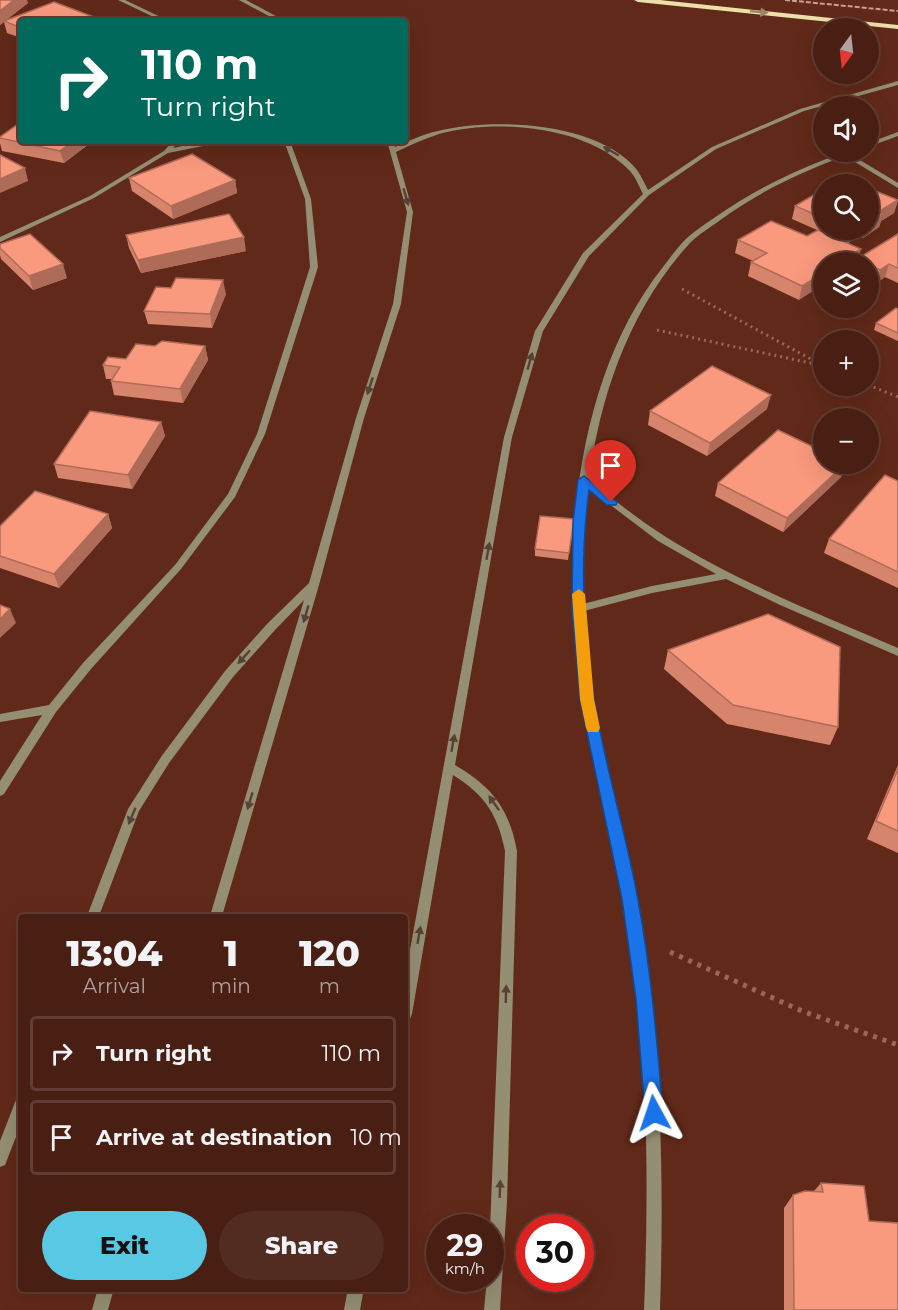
<!DOCTYPE html>
<meta charset="utf-8">
<style>
:root{--surface:#491f13;--page:#532c21;--text:#f1f3f6;--muted:#b1a2a0;--line:#613d33;--accent:#59c8e4}
body{margin:0;font-family:Montserrat,sans-serif;background:var(--page);color:var(--text);height:100vh;display:flex;flex-direction:column;font-size:22px;white-space:nowrap}
*{box-sizing:border-box;margin:0}
p{font-size:20px;color:var(--muted)}
.icon{flex:none;width:33px;height:33px;fill:none;stroke:currentColor;stroke-width:2;stroke-linecap:round;stroke-linejoin:round}
.map{position:relative;flex:1;overflow:hidden}
.details{position:absolute;left:18px;top:914px;width:390px;height:378px;display:flex;flex-direction:column;background:var(--surface);border-radius:6px;box-shadow:0 6px 24px #0002,0 0 0 2px var(--line)}
.details>*{flex:none}
.top-card{position:absolute;left:18px;top:18px;width:390px;height:126px;border-radius:6px;box-shadow:0 6px 24px #0002,0 0 0 2px var(--line);background:#00695c;color:#fff;overflow:hidden}
.needle{width:39px;rotate:195deg}
.fabs{position:absolute;left:813px;top:18px;display:grid;gap:12px}
.fabs a{display:grid;place-items:center;width:66px;height:66px;border-radius:50%;background:var(--surface);box-shadow:0 6px 24px #0002,0 0 0 2px var(--line);font-size:30px}
.speed{position:absolute;left:426px;top:1214px;display:flex;gap:12px;font-size:30px;font-weight:700;text-align:center}
.speed>*{display:grid;place-content:center;width:78px;height:78px;border-radius:50%;background:var(--surface);box-shadow:0 6px 24px #0002,0 0 0 2px var(--line);line-height:1}
.speed small{font-size:15px;font-weight:400}
.speed .limit{border:9px solid #d22;background:#fff;color:#111}
.pin{position:absolute;display:grid;place-items:center;width:51px;height:51px;color:#fff;margin:-62px -26px;border-radius:50% 50% 50% 0;rotate:-45deg;box-shadow:0 0 6px #0007}
.pin .icon{rotate:45deg}
.me{position:absolute;width:66px;margin:-33px;rotate:355deg;stroke-linejoin:round;filter:drop-shadow(0 0 4px #0008)}
.turn{display:flex;align-items:center;gap:21px;height:126px;padding:0 24px;font-size:27px}
.turn .icon{width:78px;height:78px;stroke-width:2.5}
.turn b{display:block;font-size:42px;line-height:51px}
.eta{display:flex;justify-content:space-evenly;align-items:center;height:102px;text-align:center}
.eta b{font-size:36px;font-weight:800;line-height:42px}
.cta{display:flex;gap:12px;margin-top:auto;padding:12px 24px}
.cta a{flex:1;height:69px;border-radius:36px;background:var(--accent);color:#111;font-size:24px;font-weight:800;line-height:69px;text-align:center}
.cta a+a{background:var(--page);color:var(--text)}
ul{padding:0;list-style:none}
li{display:flex;align-items:center;gap:18px;height:75px;margin:0 12px 9px;padding:0 12px;border:3px solid var(--line);border-radius:6px}
li div{flex:1}
li b{display:block;font-size:22px}
li em{font-style:normal}
.map>svg:first-child{display:block}
</style>
<div class="map">
<svg width="898" height="1310" viewBox="0 0 898 1310">
<rect width="100%" height="100%" fill="#612919"/>
<g fill="none" stroke-linecap="round" stroke-linejoin="round">
<g stroke="#99685b" stroke-width="3" stroke-dasharray="2 4" stroke-linecap="butt">
<path d="M682,289L820,364"/>
<path d="M657,330L824,366"/>
<path d="M868,385L898,397"/>
</g>
<path stroke="#99685b" stroke-width="5" stroke-dasharray="4 6" stroke-linecap="butt" d="M670,952L802,1011L898,1045"/>
<g fill="#948e73" fill-rule="evenodd">
<path d="M118,0H125L169,21H162Z"/>
<path d="M239,0H246L285,21H278Z"/>
<path d="M898,81V85L804,111L716,149L649,195L589,256L543,331L512,437L455,765C492,787 509,808 517,851L507,1202L500,1310H484L487,1278H490V1229L505,851C498,815 485,795 453,775L412,1014L410,1019L405,1020V977L504,437L535,331L583,253L643,194C639,186 635,176 629,170C586,126 496,118 439,134C424,139 410,145 396,152L413,212L401,304L364,418L319,585L222,916H210L304,600L275,630L233,677L169,763L139,811L99,916H87L128,809L161,757L225,671L267,624L309,583L356,418L393,304L407,212L387,141H393L395,147C409,141 423,134 438,131C492,117 599,122 637,170C641,176 645,184 648,190L712,147L800,109Z"/>
<path d="M898,132V136L868,147V143Z"/>
<path d="M173,141H180L173,148L206,141H228L168,153L94,198L0,242V237L90,196L164,151Z"/>
<path d="M284,141H290L311,199L318,267L265,434L235,497L181,569L91,669L56,712L4,794L0,796V781L42,715L0,722V714L49,705L83,663L175,565L228,494L257,434L310,267L305,199Z"/>
<path d="M846,152H854L850,154L898,183V188L845,156C800,172 757,193 719,221C709,228 698,235 690,243C631,307 600,394 589,480C614,500 639,520 666,537C739,583 820,614 898,648V656L780,605L726,579L652,593L584,611C585,642 588,672 593,702C606,780 630,855 642,933C662,1058 664,1184 660,1310H644C649,1185 648,1059 630,935C618,856 594,780 582,701C560,562 572,381 663,267C671,257 678,246 688,237C696,230 705,224 714,218C755,189 799,168 846,152ZM588,488L658,541L716,574L652,586L583,604L584,520Z"/>
<path d="M21,1098V1124L5,1165L0,1167V1141L16,1100Z"/>
<path d="M98,1288H114L108,1310H92Z"/>
<path d="M348,1288H364L360,1310H344Z"/>
</g>
<path fill="#ecdfa8" fill-rule="evenodd" d="M634,0H660L898,25V29L638,2Z"/>
<path stroke="#caa094" stroke-width="2" stroke-dasharray="5 2" stroke-linecap="butt" d="M785,0L898,11"/>
</g>
<g fill="#d6846c">
<path d="M0,0L28,3L6,20L91,16L93,21H21V38L7,33L4,22L0,25Z"/>
<path d="M0,138L93,141L64,163L2,151L0,143Z"/>
<path d="M129,178L235,180L237,193L173,219L132,191Z"/>
<path d="M824,189V230H868L898,200L894,213L881,221L879,227L863,238L858,236L848,243L861,249L858,259L898,234V283L885,277L876,283L868,280V262H824L799,300L748,276L751,262L753,261L735,253L738,240L807,236L817,230L792,219L795,206Z"/>
<path d="M126,235L246,251L141,273L129,248Z"/>
<path d="M0,244L67,278L33,290L1,259L0,255Z"/>
<path d="M171,288L226,294L212,328L148,324L144,311Z"/>
<path d="M898,309V341L874,330L876,323Z"/>
<path d="M155,346H205L208,360L183,403L114,395L111,381L112,379H106L103,365L126,359Z"/>
<path d="M767,409L707,456L648,425L650,411Z"/>
<path d="M161,422L165,436L132,489L58,478L54,464Z"/>
<path d="M845,464L841,477L783,532L715,496L718,483Z"/>
<path d="M898,481V588L824,553L829,539Z"/>
<path d="M108,514L112,528L59,588L0,568V526Z"/>
<path d="M574,519L568,560L535,556V549Z"/>
<path d="M668,650L838,727L830,745L727,724L664,669Z"/>
<path d="M898,765V853L867,839Z"/>
<path d="M821,1183L869,1221L898,1310H784V1208L793,1195L814,1191Z"/>
</g>
<g fill="#ae6b58">
<path d="M14,0H27L28,3L0,25V11Z"/>
<path d="M91,16L93,21H77Z"/>
<path d="M73,141H93L64,163L60,151Z"/>
<path d="M25,168L28,181L0,193V179Z"/>
<path d="M235,180L237,193L173,219L171,206Z"/>
<path d="M898,200L894,213L881,221L879,227L863,238L866,230H868V224L878,212Z"/>
<path d="M852,230H860L858,236L848,243Z"/>
<path d="M244,237L246,251L141,273L138,260Z"/>
<path d="M861,249L856,262H839Z"/>
<path d="M63,264L67,278L33,290L29,276Z"/>
<path d="M889,264L885,277L876,283L880,270Z"/>
<path d="M824,273V284L799,300L802,286Z"/>
<path d="M223,280L226,294L212,328L210,314Z"/>
<path d="M205,346L208,360L183,403L180,389Z"/>
<path d="M771,395L767,409L707,456L710,443Z"/>
<path d="M161,422L165,436L132,489L128,475Z"/>
<path d="M845,464L841,477L783,532L787,518Z"/>
<path d="M108,514L112,528L59,588L54,574Z"/>
<path d="M10,609L16,623L0,638V619Z"/>
</g>
<g fill="#f9997e" stroke="#ae6b58" stroke-width="1.5">
<path d="M0,0H14L0,11Z"/>
<path d="M54,2L91,16L77,21H21V28L4,21Z"/>
<path d="M21,122V141H73L60,151L0,138V137Z"/>
<path d="M192,154L235,180L171,206L129,178Z"/>
<path d="M0,155L25,168L0,179Z"/>
<path d="M841,178L859,184H830Z"/>
<path d="M868,188L898,200L878,212L883,214L868,224Z"/>
<path d="M824,189V218L795,206Z"/>
<path d="M229,214L244,237L138,260L126,235Z"/>
<path d="M771,221L807,236L818,230L861,249L839,262H824V273L802,286L751,262L767,253L738,240Z"/>
<path d="M30,234L63,264L29,276L0,248V244Z"/>
<path d="M898,234V268L889,264L880,270L868,264V262H864L857,259Z"/>
<path d="M176,278L223,280L210,314L144,311L156,287L171,288Z"/>
<path d="M896,308L898,309V333L876,323Z"/>
<path d="M162,341L205,346L180,389L111,381L120,367L103,365L108,357L126,359L136,344L155,346Z"/>
<path d="M712,366L771,395L710,443L650,411Z"/>
<path d="M90,411L161,422L128,475L54,464Z"/>
<path d="M778,430L824,452V464H845L787,518L718,483Z"/>
<path d="M885,475L898,481V572L829,539Z"/>
<path d="M35,491L108,514L54,574L0,556V526Z"/>
<path d="M540,516L574,519L569,553L535,549Z"/>
<path d="M0,605L10,609L0,619Z"/>
<path d="M768,614L840,647L838,727L733,705L668,650Z"/>
<path d="M898,769V831L876,821Z"/>
<path d="M821,1183L864,1186L869,1221L898,1223V1310H794L793,1195L805,1191L823,1192Z"/>
</g>
<defs><path id="oneway-solid" d="M-6-.8H1V-3.2L6.5 0L1 3.2V.8H-6Z" transform="scale(1.5)"/></defs>
<use fill="#9a8765" href="#oneway-solid" transform="translate(759 12) rotate(6)"/>
<g fill="#564335">
<use href="#oneway-solid" transform="translate(611 151) rotate(-150)"/>
<use href="#oneway-solid" transform="translate(406 197) rotate(74)"/>
<use href="#oneway-solid" transform="translate(530 361) rotate(-74)"/>
<use href="#oneway-solid" transform="translate(370 386) rotate(108)"/>
<use href="#oneway-solid" transform="translate(488 551) rotate(-80)"/>
<use href="#oneway-solid" transform="translate(306 614) rotate(106)"/>
<use href="#oneway-solid" transform="translate(244 657) rotate(132)"/>
<use href="#oneway-solid" transform="translate(453 743) rotate(-80)"/>
<use href="#oneway-solid" transform="translate(250 801) rotate(106)"/>
<use href="#oneway-solid" transform="translate(494 803) rotate(-125)"/>
<use href="#oneway-solid" transform="translate(132 816) rotate(113)"/>
<use href="#oneway-solid" transform="translate(419 935) rotate(-80)"/>
<use href="#oneway-solid" transform="translate(506 994) rotate(-88)"/>
<use href="#oneway-solid" transform="translate(500 1189) rotate(-88)"/>
</g>
<path fill="#1a73e8" stroke="#114b97" stroke-width="1.5" d="M584,476L617,502L616,505H607L589,490C580,558 583,632 594,699C605,767 626,833 638,900C651,970 657,1041 663,1113L661,1119L654,1122L648,1119L645,1113L636,999L622,899L580,699L572,609L573,522L578,480Z"/>
<path fill="#f59e0b" d="M579,589L585,594L594,699L600,728L598,732H588L586,728L580,699L572,594Z"/>
</svg>
<div class="fabs">
<a><svg class="needle" viewBox="-14 -14 28 28"><path d="M0-13l5 13h-10z" fill="#e53935"/><path d="M0 13l5-13h-10z" fill="#b1a2a0"/></svg></a>
<a><svg class="icon" aria-label="sound" viewBox="0 0 24 24"><path d="M4 9h4l5-4v14l-5-4H4zM17 9q2 3 0 6"/></svg></a>
<a><svg class="icon" aria-label="search" viewBox="0 0 24 24"><circle cx="10" cy="10" r="6"/><path d="M15 15l6 6"/></svg></a>
<a><svg class="icon" aria-label="layers" viewBox="0 0 24 24"><path d="M12 4l9 5-9 5-9-5zM3 14l9 5 9-5"/></svg></a>
<a>+</a>
<a>−</a>
</div>
<div class="speed"><div>29<small>km/h</small></div><div class="limit">30</div></div>
<div class="pin" style="left:611px;top:502px;background:#d93025"><svg class="icon" aria-label="arrive" viewBox="0 0 24 24"><path d="M6 21V4h12l-3 4 3 4H6"/></svg></div>
<svg class="me" style="left:654px;top:1113px" viewBox="-20 -20 40 40"><path d="M0-17L14 15 0 8-14 15z" fill="#1a73e8" stroke="#fff" stroke-width="4"/></svg>
<div class="top-card">
<div class="turn"><svg class="icon" aria-label="right" viewBox="0 0 24 24"><path d="M7 20v-9h11M14 6l5 5-5 5"/></svg><div><b>110 m</b>Turn right</div></div>
</div>
<section class="details">
<div class="eta">
<div><b>13:04</b><p>Arrival</p></div>
<div><b>1</b><p>min</p></div>
<div><b>120</b><p>m</p></div>
</div>
<ul>
<li><svg class="icon" aria-label="right" viewBox="0 0 24 24"><path d="M7 20v-9h11M14 6l5 5-5 5"/></svg><div><b>Turn right</b></div><em>110 m</em></li>
<li><svg class="icon" aria-label="arrive" viewBox="0 0 24 24"><path d="M6 21V4h12l-3 4 3 4H6"/></svg><div><b>Arrive at destination</b></div><em>10 m</em></li>
</ul>
<div class="cta"><a>Exit</a><a>Share</a></div>
</section>
</div>
